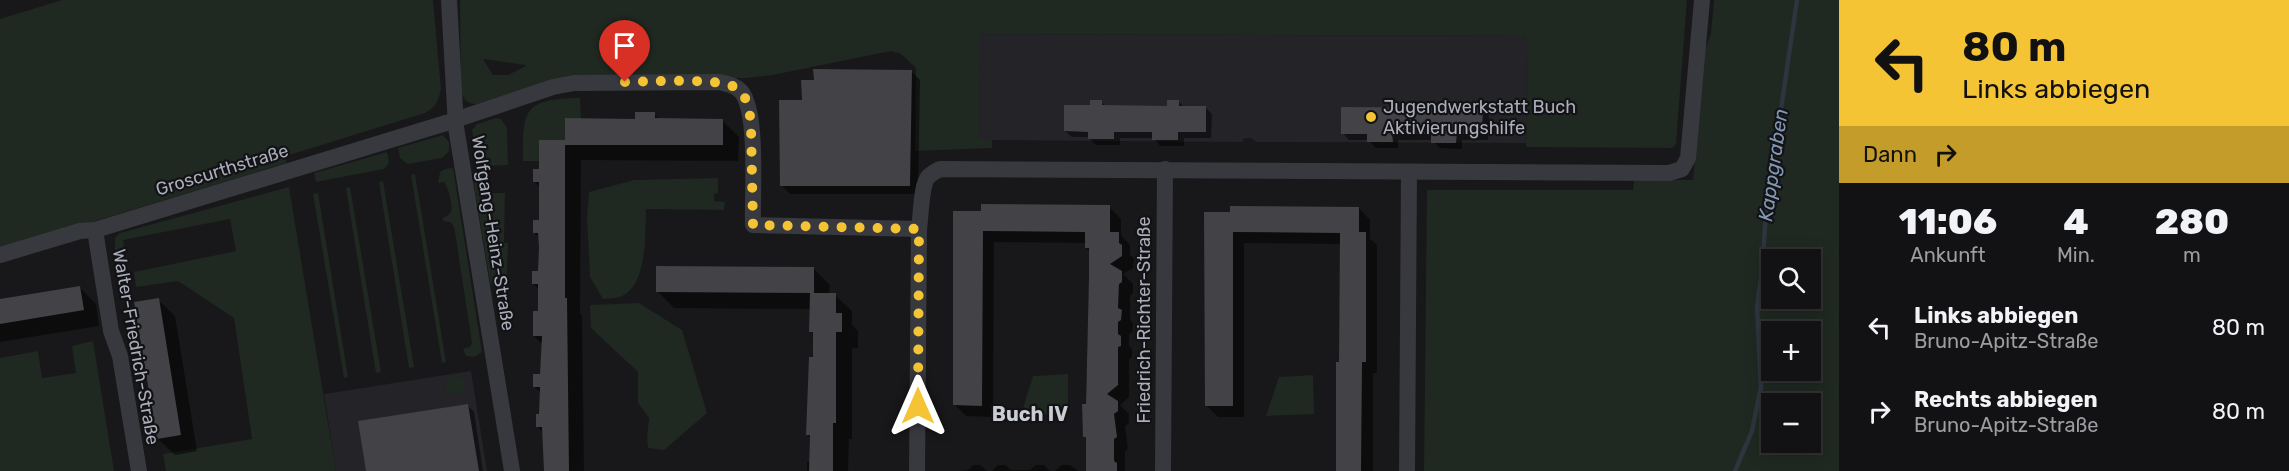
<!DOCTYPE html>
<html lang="de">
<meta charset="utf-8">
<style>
:root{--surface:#121114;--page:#1f1f22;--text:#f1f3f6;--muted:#9c9da0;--line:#313134}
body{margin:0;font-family:Rubik,sans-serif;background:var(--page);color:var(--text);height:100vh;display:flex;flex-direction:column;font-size:22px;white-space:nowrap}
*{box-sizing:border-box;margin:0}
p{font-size:20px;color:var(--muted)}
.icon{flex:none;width:33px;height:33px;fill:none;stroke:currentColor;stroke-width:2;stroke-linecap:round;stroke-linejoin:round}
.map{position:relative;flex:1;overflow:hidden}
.drawer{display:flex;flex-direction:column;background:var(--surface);width:450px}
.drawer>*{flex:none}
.top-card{background:#f4c435;color:#111;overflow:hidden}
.buttons{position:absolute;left:1761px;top:249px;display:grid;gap:12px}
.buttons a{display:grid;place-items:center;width:60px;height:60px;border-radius:0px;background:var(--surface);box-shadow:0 3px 15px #0003,0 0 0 2px var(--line);font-size:30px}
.pin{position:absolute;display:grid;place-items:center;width:51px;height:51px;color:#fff;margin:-62px -26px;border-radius:50% 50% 50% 0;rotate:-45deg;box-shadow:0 0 6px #0007}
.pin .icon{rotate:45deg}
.me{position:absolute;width:66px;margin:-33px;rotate:0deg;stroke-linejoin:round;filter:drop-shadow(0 0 4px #0008)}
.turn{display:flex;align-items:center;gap:21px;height:126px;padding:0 24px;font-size:27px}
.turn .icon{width:78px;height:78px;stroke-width:2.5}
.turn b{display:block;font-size:42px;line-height:51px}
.then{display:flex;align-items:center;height:57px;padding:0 24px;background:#0003;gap:12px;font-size:22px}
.eta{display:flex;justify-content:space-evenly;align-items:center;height:102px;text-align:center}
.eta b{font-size:36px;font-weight:800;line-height:42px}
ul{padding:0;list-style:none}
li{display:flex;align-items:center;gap:18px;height:84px;padding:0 24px}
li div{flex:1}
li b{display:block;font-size:22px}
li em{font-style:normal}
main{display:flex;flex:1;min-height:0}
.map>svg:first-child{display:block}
</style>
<main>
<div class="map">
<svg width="1839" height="471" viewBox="0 0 1839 471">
<rect width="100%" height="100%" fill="#18171a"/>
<g fill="#242327">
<path d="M979,34L1524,36L1527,41L1526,143L1257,142L1250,138L1243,139V142L979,140Z"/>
<path d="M471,371L487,471H336L324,394Z"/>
</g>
<g fill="#1f2821" fill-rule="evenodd">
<path d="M62,0H433L441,89C438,101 436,107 425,113L286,156V163L0,250V19Z"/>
<path d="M460,0H1687L1676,144L1672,148L1526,147L1527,40L1524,36L980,34L979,136L980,140H992V148L915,151L916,68L901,54L891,51L773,75L746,78L548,81L477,104C468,105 463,99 461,91ZM483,59L525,65L526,66L508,75H493Z"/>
<path d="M1714,0H1839V471H1424L1427,190H1633L1634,180H1693L1703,56L1711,33ZM1772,260H1810V298H1772ZM1772,332H1810V370H1772ZM1772,404H1810V442H1772Z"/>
<path d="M580,98L581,118L565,140L539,161H523C522,109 524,99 580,98Z"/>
<path d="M496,118L501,119L507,128L508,165L484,166V193H505L504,243H508L507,276L504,287L500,289L493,286L490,282L472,172L478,171L472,130L477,124Z"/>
<path d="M443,135L449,142V151L442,158L408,164L400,158L398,148Z"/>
<path d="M387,152L389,163L384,169L316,182L314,173Z"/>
<path d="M453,168L482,352L474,357L466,356L463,349L470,347L472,343L454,226L450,222L443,221V218C446,217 449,215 451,212C453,205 448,187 444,182L438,183L440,172L445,169Z"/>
<path d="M415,174L446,362L442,363L411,175Z"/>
<path d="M718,178V193L714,194V201L725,202L724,210L646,209C645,232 648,284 622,296C617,299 609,298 603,299L590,277L587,218L589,192L634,180Z"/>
<path d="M383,181L414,367L409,368L379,182Z"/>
<path d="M289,187L336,471H166L163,454L252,439L234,318L178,281L136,287L134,272L236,251L230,219L123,240L125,250L115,252V238L120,233Z"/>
<path d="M350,187L381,372L376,373L346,188Z"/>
<path d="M318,193L348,377L344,378L313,194Z"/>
<path d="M639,303L682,330L707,413L664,450L648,448L647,437L649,418L638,403V372L591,328L590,305Z"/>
<path d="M93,341L114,471H0V358L38,351L42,378L76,373L72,346Z"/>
<path d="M1068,374V413L1021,415L1033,376Z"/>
<path d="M455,375L462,378L468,386L458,396L450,394L443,389L448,378Z"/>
<path d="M1313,375L1314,414L1266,416L1279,377Z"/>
</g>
<g fill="#0007">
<path d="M911,71L920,80L918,194H790L782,186Z"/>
<path d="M1101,102L1107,107H1169L1179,102L1184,107H1205L1212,114L1211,138H1184V146H1160L1154,138H1120V145H1096L1088,137H1072L1065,131L1092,107Z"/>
<path d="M1482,110L1489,116L1488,140H1462V149L1439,148L1433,140H1398V148H1375L1369,140H1349L1343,133Z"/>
<path d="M654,114L660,120H722L739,137L738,161L581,160L580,314L582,316L584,471H544L545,441L544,433L537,426L541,416V393L535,387L541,376L543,345L534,336L539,312L540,290L533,284L540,272V238L534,232L540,221L541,188L534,181L565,142Z"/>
<path d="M1109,207L1121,219V235L1130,245V255L1134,258L1133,268L1123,274L1133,284V294L1130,295V320L1133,323L1132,332L1129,334V346L1132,349V357L1129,359V397L1120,405L1129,414V423L1125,426L1128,449L1125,451V471H1086L1087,438L1085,436L1090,252L1086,248V243L994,242L993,417L966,416L954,404L955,212Z"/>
<path d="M1359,208L1370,220V239L1377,245V373H1373V471H1337L1341,244L1244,243V417H1218L1206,405V213Z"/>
<path d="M813,268L830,285L829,295H835L852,311V325L858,331V348H852V439H849L848,471H807V462H811V438L808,435L814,358L811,309L674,308L658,292Z"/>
<path d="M79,287L96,304L99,326L0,342V300Z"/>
<path d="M158,300L175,316L197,451L175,455L158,439Z"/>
<path d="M467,405L474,412L483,471H368Z"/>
<path d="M973,465H980L987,471H958L968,470Z"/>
<path d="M998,465H1005L1011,470H1030L1036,465H1044L1050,471H992Z"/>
<path d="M1062,465H1070L1079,471H1055Z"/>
</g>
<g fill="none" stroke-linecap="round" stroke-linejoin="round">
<path stroke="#2d353e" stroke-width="4.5" d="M1735,471L1752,431L1761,387L1757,307L1762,271L1766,212L1797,0"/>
</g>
<g fill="#424247">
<path d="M813,69L912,70L910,186H780L779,100H802L801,80H814Z"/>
<path d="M1090,100H1102V105L1167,106V100H1179V106H1206V132H1178V140H1152V132H1114V139H1088V132L1064,131V105H1090Z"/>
<path d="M1341,107L1483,108L1482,134H1457L1456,143H1431V134H1392L1393,142H1367V134H1341Z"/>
<path d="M635,112H655V118L723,119V145H565V118L635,119Z"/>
<path d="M539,140H565V298H567L569,471H544L542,427H536V414H539L540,387H533V374H540L542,336H533V311H538V284H532V271H538L539,247L538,233H533V220H539V182H533V169H539Z"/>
<path d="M981,204L1110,205V232H1119V243L1122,245V256L1110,264L1122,271V282L1119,284L1118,308L1122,310L1121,320L1118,322V334L1121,336V346L1118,347V385L1107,394L1118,401V411L1114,414L1117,437L1114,439V461L1117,463V471H1086V437H1083L1082,404H1086L1089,276V248H1085V232L983,231L982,406L953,405V211H981Z"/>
<path d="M1230,206L1359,207V232H1366V362H1362L1361,471H1336V362H1339L1340,233L1233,232V406H1205L1204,212H1230Z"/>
<path d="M656,266L814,267V293L656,292Z"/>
<path d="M80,286L84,310L0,324V299Z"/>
<path d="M810,293H836V313H842V332H836V423H833V471H809L810,435H806L809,357H813V332H809Z"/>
<path d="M159,298L181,435L157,439L134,302Z"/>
<path d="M468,404L479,471H366L358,421Z"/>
</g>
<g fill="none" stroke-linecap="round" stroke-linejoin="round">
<g stroke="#38393f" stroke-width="16">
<path d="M449,0L456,127L512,471"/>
<path d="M95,230L111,331L120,356L139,471"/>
<path d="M0,255L80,231L95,230L446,123L553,87L574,83L719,82C728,84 738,86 743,94C758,119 752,194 753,225L919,229"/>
<path d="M917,471L919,229C921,217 921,185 928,177C931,174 936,171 940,169L1669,173L1682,169L1688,158L1702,0"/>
<path d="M1163,471L1165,169"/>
<path d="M1407,471L1409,172"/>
</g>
</g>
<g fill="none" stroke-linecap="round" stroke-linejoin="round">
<path stroke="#f4c435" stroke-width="10" stroke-dasharray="0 18" d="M625,82C647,82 721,77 736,88C748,95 750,113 751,126L753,225L919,229L918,406"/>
</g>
<circle fill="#f4c435" stroke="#131215" stroke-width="2" cx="1371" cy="117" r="6"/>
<g text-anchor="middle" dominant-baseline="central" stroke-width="4.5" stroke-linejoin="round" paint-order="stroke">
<g font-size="18" fill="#aaadba" stroke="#131215" text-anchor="start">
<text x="1383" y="107">Jugendwerkstatt Buch<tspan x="1383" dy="21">Aktivierungshilfe</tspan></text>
</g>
<g font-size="18" fill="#aaadba" stroke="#131215">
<text transform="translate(222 170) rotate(-17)">Groscurthstraße</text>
<text transform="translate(493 233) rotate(81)">Wolfgang-Heinz-Straße</text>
<text transform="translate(1144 320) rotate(-90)">Friedrich-Richter-Straße</text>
<text transform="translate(136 347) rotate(80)">Walter-Friedrich-Straße</text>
</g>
<g font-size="20" font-style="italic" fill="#8198b5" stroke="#131215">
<text transform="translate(1773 165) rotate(-82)">Kappgraben</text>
</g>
<g font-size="20" font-weight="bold" fill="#cbcdd5" stroke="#131215">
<text x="1030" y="414">Buch IV</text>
</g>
</g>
</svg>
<div class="buttons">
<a><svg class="icon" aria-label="search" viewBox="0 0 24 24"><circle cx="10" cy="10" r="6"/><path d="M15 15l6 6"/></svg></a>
<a>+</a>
<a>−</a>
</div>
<div class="pin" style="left:625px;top:82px;background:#d93025"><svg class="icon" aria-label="arrive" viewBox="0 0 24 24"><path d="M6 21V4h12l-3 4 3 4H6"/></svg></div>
<svg class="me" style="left:918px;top:406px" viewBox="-20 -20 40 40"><path d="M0-17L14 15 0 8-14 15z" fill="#f4c435" stroke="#fff" stroke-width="4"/></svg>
</div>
<section class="drawer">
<div class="top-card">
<div class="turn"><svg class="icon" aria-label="left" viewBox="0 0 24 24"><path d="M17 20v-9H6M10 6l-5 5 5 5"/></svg><div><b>80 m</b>Links abbiegen</div></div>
<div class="then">Dann<svg class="icon" aria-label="right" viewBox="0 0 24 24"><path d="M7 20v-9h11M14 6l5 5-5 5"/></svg></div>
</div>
<div class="eta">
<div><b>11:06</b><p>Ankunft</p></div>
<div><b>4</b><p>Min.</p></div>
<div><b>280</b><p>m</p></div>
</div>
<ul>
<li><svg class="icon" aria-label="left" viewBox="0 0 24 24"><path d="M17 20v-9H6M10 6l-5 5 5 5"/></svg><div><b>Links abbiegen</b><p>Bruno-Apitz-Straße</p></div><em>80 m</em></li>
<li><svg class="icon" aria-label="right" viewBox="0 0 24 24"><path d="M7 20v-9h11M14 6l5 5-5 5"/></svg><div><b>Rechts abbiegen</b><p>Bruno-Apitz-Straße</p></div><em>80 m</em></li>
</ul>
</section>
</main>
